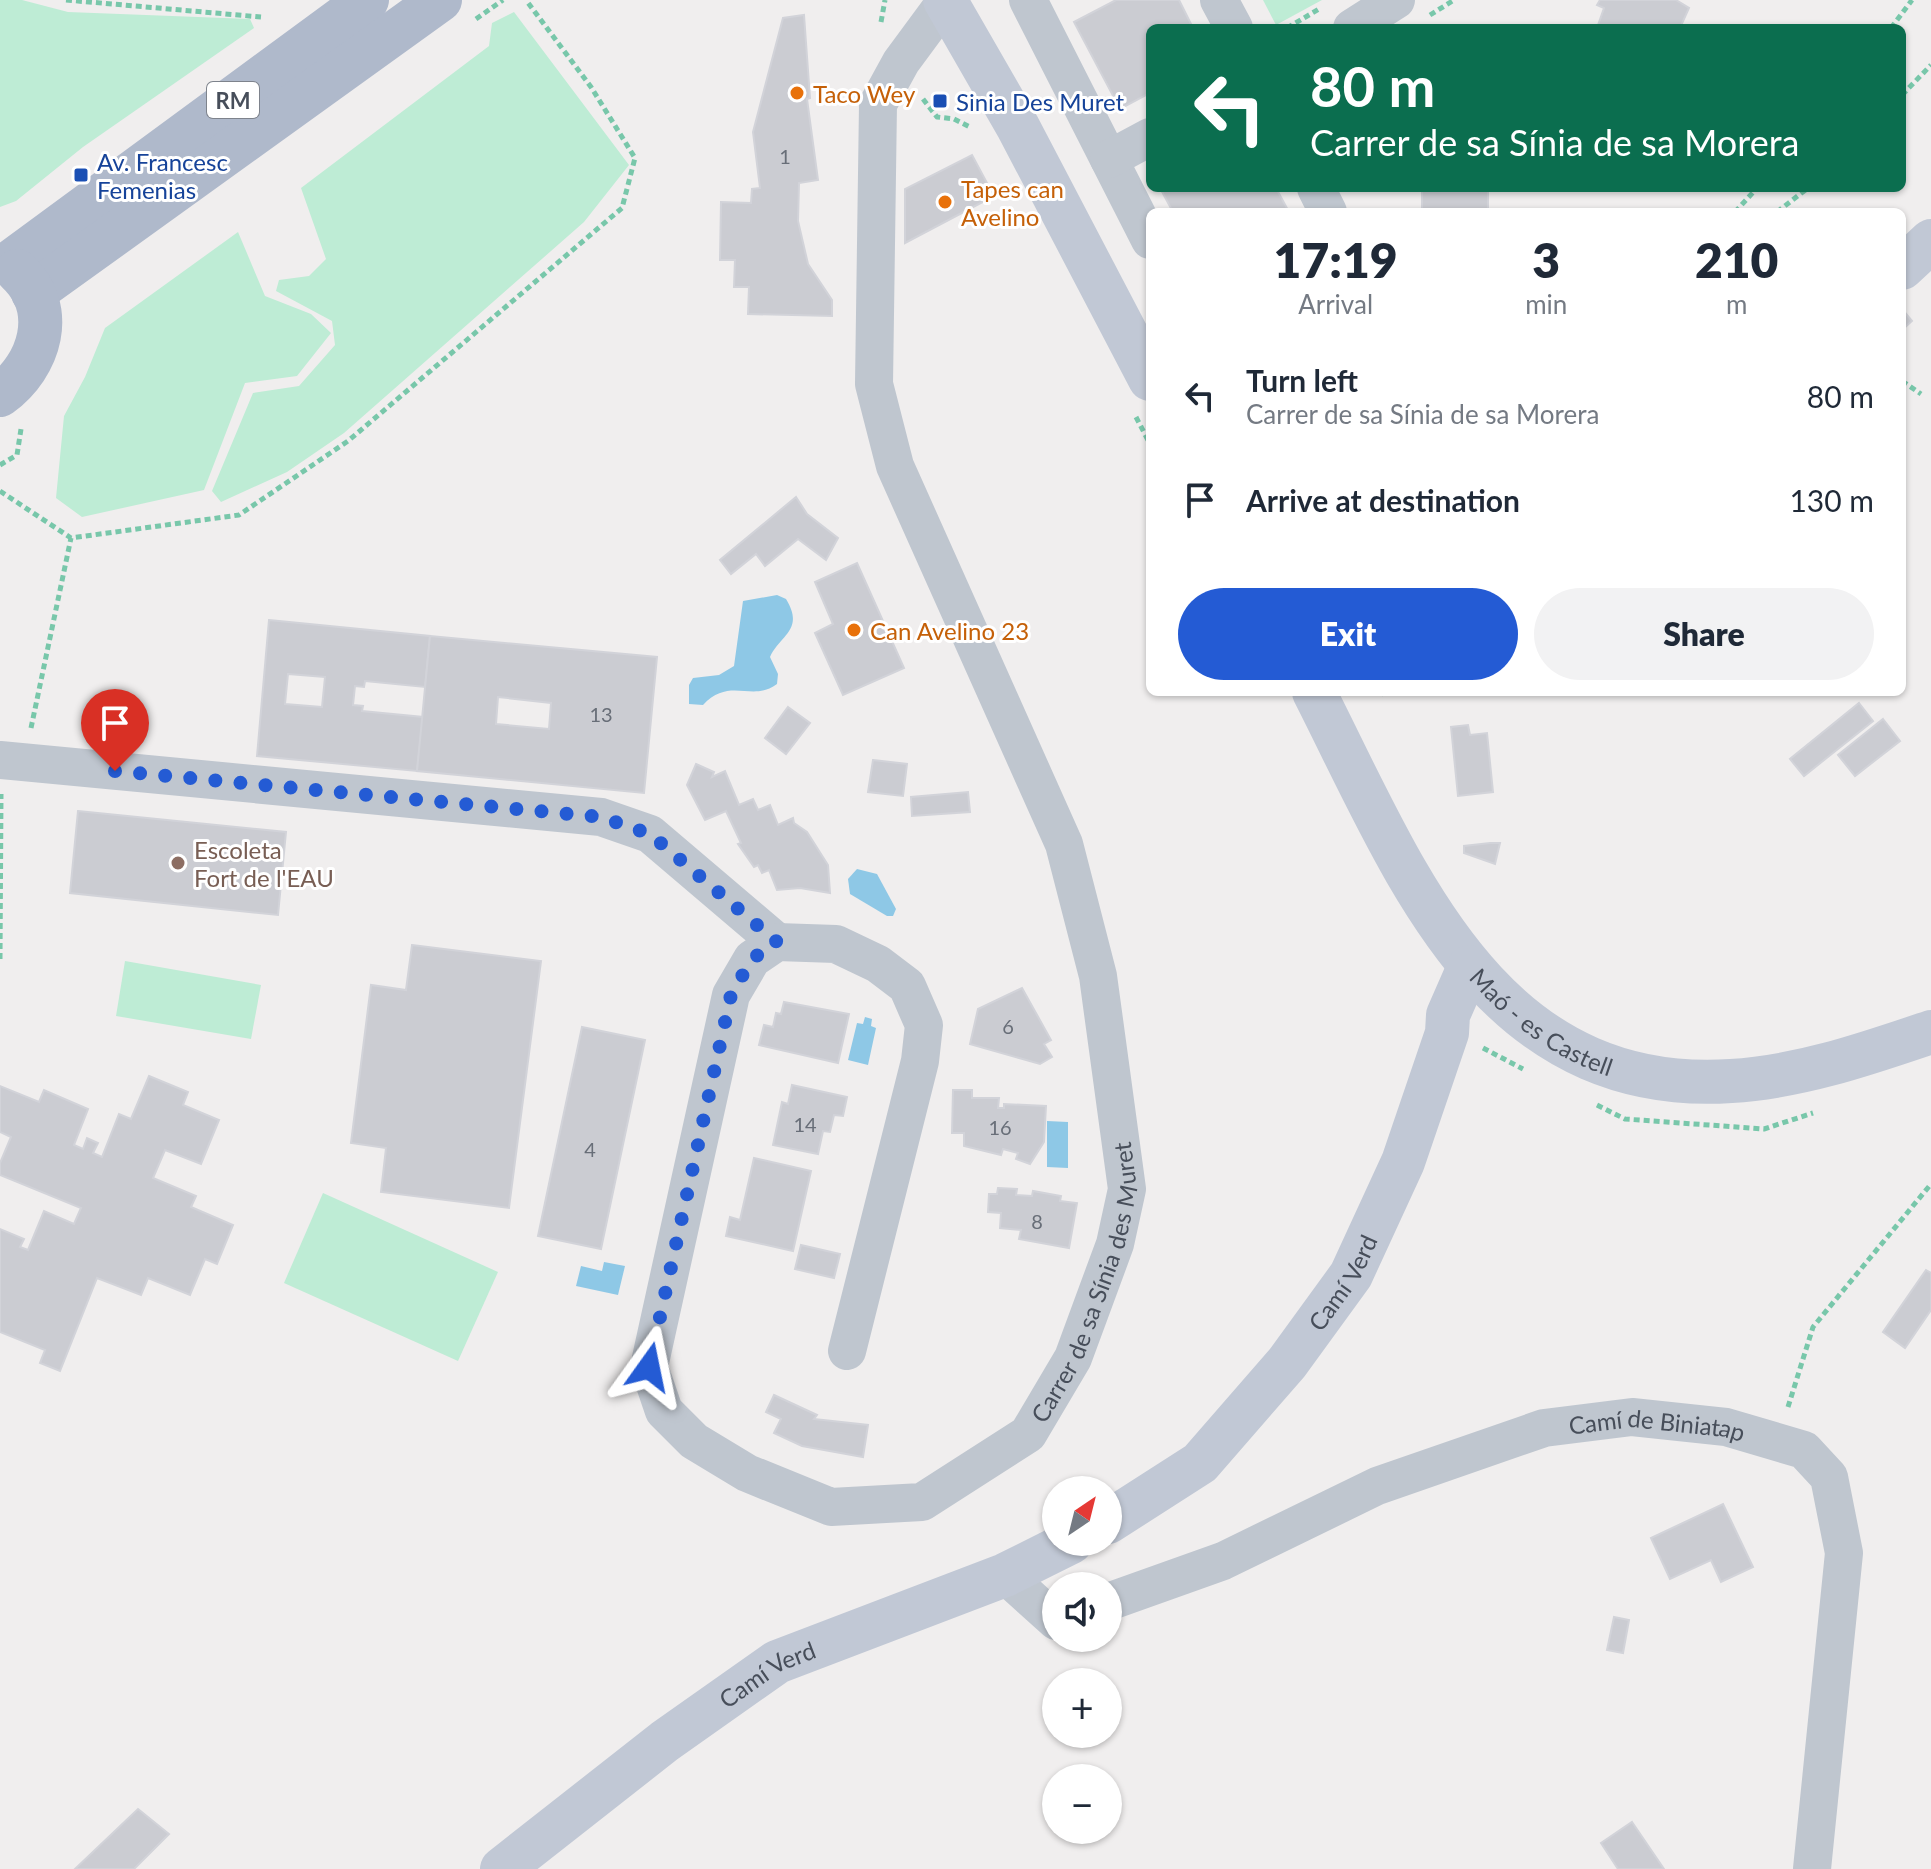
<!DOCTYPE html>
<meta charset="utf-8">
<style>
:root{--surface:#fff;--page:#f2f2f3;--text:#1f2937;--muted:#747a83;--accent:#245bd4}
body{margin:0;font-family:Lato,sans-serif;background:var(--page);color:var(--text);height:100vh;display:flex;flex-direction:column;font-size:30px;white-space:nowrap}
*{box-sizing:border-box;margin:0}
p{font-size:26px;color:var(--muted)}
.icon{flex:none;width:44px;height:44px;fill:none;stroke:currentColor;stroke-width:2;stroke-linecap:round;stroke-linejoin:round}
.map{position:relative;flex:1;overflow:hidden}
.drawer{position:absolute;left:1146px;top:208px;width:760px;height:488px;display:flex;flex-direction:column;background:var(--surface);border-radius:12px;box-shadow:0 2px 6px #0004}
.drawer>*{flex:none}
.hud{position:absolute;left:1146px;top:24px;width:760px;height:168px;border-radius:12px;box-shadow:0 2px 6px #0004;background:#0b6e4f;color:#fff;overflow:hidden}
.needle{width:52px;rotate:35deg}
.buttons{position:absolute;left:1042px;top:1476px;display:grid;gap:16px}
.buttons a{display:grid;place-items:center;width:80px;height:80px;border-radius:50%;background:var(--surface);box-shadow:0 2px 6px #0004;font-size:40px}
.pin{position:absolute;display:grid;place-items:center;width:68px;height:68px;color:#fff;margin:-82px -34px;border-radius:50% 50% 50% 0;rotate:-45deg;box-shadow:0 0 8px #0007}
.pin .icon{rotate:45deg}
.me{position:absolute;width:88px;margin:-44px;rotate:12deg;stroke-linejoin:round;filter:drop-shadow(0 0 6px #0008)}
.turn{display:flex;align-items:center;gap:28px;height:168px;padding:0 32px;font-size:36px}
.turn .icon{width:104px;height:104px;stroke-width:2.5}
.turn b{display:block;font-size:56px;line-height:68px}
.eta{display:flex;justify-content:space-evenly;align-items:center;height:136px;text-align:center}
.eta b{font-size:48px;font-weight:800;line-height:56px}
.action{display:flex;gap:16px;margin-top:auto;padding:16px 32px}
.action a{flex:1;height:92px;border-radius:48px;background:var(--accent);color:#fff;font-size:32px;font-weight:800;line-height:92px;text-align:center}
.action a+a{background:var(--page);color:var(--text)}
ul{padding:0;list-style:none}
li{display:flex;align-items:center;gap:24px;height:104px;padding:0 32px}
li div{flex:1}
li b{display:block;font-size:30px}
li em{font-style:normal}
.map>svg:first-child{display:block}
</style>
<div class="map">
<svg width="1931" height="1869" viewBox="0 0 1931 1869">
<rect width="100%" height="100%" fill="#f0eeee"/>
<g fill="#beecd5">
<path d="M0,0H22L68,12L250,19L254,28L83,147L16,201L0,207Z"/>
<path d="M1263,0H1322L1276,25Z"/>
<path d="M514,12L629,165L584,222L344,433L287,472L221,502L212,491L253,393L299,386L335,345L332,321L276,291L279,280L309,276L326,259L301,188L489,46L492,23Z"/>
<path d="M238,232L265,296L311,314L331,333L297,376L245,383L204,490L82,517L56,498L64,416L85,377L105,328Z"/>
<path d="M125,961L261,985L251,1039L116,1016Z"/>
<path d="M323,1193L498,1272L458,1361L284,1283Z"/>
</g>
<g fill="#8ec8e6">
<path d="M777,595L786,599C805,630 780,635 770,657L778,674L777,684C752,703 730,676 703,705L689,704V685L693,678L719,675L734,666L743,601Z"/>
<path d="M857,869L877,874L896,909L893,916H887L850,894L848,879Z"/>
<path d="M865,1017L872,1019L871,1026L876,1028L868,1065L848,1060L857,1023L863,1024Z"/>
<path d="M1047,1121L1068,1122V1168L1047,1167Z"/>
<path d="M604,1262L625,1266L618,1295L576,1286L581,1266L602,1271Z"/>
</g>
<g fill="#cbccd2" stroke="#d2d3d9" stroke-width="2" fill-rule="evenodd">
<path d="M1116,0H1179L1193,28H1150V93L1120,109L1074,22Z"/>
<path d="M1600,0H1676L1689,8L1680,28H1597L1604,8L1597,5Z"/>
<path d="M804,15L810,98L807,99L818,180L799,183L798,221L808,264L832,300V316L748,314L749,287H734L735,260H720L721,202L751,203L752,189L760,188L753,132L783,18Z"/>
<path d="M972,155L994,196L905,243V189Z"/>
<path d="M1160,188H1276L1289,212H1173Z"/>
<rect x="1422" y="188" width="66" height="24"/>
<path d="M1902,309L1912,321L1902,330Z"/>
<path d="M796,497L807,514L838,538L826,560L798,539L765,566L756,554L731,574L720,560Z"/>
<path d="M857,563L904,668L843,695L815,633L833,624L815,582Z"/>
<path d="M269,620L430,636L425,687L365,681L364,687L355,686L353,705L363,706L362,711L423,717L417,771L257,756ZM288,674L325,677L322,707L285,704Z"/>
<path d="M430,636L657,657L644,793L417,771ZM498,697L551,703L549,729L496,724Z"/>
<path d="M1859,703L1873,721L1804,776L1790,759Z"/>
<path d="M788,707L810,723L786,754L765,738Z"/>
<path d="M1883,719L1900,741L1855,776L1838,755Z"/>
<path d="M1468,725L1470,735L1487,733L1493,792L1458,796L1451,727Z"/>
<path d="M873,760L907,764L903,796L868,792Z"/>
<path d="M696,764L714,772L712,777L725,771L739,805L753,799L758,810L770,805L778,825L793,818L794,823L807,832L828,865L830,893L800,888L777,890L769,870L762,873L758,865L754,867L738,844L741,843L726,811L705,820L687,785Z"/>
<path d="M968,792L970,812L912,816L911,797Z"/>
<path d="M78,811L286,832L278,915L70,893Z"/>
<path d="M1490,843H1500L1495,864L1464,853V846Z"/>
<path d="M412,945L541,961L509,1208L381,1192L386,1148L351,1143L371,985L406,990Z"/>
<path d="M1022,988L1051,1040L1044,1044L1052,1057L1040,1064L970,1044L978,1009Z"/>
<path d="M784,1002L849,1014L838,1063L759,1045L764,1025L773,1027L776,1013L781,1014Z"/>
<path d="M582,1027L645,1040L601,1249L538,1236Z"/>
<path d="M149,1076L188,1092L183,1105L219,1120L201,1164L165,1150L153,1178L196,1196L191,1207L233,1225L217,1264L205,1259L190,1295L148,1278L141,1295L97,1278L60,1371L40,1363L45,1350L0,1332V1229L24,1239L20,1247L28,1250L44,1211L74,1224L81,1208L0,1175V1163L11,1137L0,1132V1086L39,1102L44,1090L88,1109L74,1145L83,1149L87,1138L98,1143L93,1153L102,1157L119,1114L131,1119Z"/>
<path d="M792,1085L847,1097L843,1116L834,1115L830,1132L823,1131L818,1154L773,1145L782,1102L788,1104Z"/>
<path d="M953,1090H972V1098H999L998,1108H1004V1104L1046,1106L1044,1142L1030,1164L1016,1159L1018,1153L1003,1149L1001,1155L964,1146V1133H952Z"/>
<path d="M754,1158L811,1171L793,1251L726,1236L730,1217L740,1220Z"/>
<path d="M998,1188L1017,1189L1016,1195L1032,1196L1033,1191L1061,1196L1060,1201L1077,1203L1069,1248L1019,1239L1021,1230L1000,1228L1001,1213L988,1212L989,1194H997Z"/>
<path d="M801,1245L840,1254L834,1278L795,1269Z"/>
<path d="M1926,1270L1931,1273V1310L1905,1348L1883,1332Z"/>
<path d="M774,1395L817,1415L814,1419L868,1425L863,1457L802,1446L774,1433L781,1419L766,1412Z"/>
<path d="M1723,1504L1753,1567L1721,1582L1711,1560L1670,1579L1651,1538Z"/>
<path d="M1614,1617L1629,1620L1623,1653L1607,1650Z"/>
<path d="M138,1809L169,1834L134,1869H75Z"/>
<path d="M1632,1822L1664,1869H1618L1601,1843Z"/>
</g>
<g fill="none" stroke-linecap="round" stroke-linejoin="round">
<g stroke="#78c7aa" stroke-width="5" stroke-dasharray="6 4" stroke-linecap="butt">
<path d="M66,0L261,17"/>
<path d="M1430,15L1454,0"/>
<path d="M476,19L503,0"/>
<path d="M881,22L885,0"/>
<path d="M1287,28L1319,9"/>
<path d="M1891,28L1912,0"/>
<path d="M1902,95L1931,65"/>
<path d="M923,99L937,117L954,119L970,127"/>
<path d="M1735,212L1757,188"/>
<path d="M1777,212L1808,188"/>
<path d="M1902,381L1921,394"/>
<path d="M1136,417L1150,444"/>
<path d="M0,465L17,455L21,429"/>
<path d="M0,491L71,538L239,515L348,441L622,208L635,158L591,87L526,0"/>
<path d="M1381,694L1385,692"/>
<path d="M31,728L71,538"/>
<path d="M0,959L1,794"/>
<path d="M1483,1048L1523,1069"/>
<path d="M1597,1105L1625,1119L1764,1129L1813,1113"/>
<path d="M1788,1407L1813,1327L1931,1184"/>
</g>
<g stroke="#bfc6cf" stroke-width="38">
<path d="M1028,0L1150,240"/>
<path d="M1219,0L1234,28"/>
<path d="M1352,28L1396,0"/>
<path d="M1109,159L1150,137"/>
<path d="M1316,188L1328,212"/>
<path d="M0,760L601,817L650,834L777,942"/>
<path id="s1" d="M847,1351L920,1061L924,1025L907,986L878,964L836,944L777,942L752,959L731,995L649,1367L664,1411L694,1441L747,1473L831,1507L922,1502L1028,1434L1073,1358L1115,1244L1127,1189L1098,976L1064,844L895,466L874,384L878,104L901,62L946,1"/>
<path d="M1005,1575L1056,1621"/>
<path id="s2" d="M1108,1602L1223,1561L1377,1486L1544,1428L1632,1417L1726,1427L1804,1450L1829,1477L1844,1553L1812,1869"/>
</g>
<g stroke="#c1c8d5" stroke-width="44">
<path d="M945,0L1018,127L1150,379"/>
<path d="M1902,268L1931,241"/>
<path id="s3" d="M1314,692C1405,871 1488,1097 1731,1081C1800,1077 1866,1054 1931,1032"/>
<path id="s4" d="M1108,1522L1200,1463L1287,1363L1351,1275L1403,1162L1447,1033L1448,1015L1469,967"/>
<path id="s5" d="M502,1869L665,1741L777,1662L1005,1575L1071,1542"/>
</g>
<g stroke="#afb9cb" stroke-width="44">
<path d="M8,264L367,0"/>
<path d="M33,293L440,0"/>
<path d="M0,395C40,366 58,309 17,271"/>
</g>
</g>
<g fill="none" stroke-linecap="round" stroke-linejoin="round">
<path stroke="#245bd4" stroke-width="14" stroke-dasharray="0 25.2" d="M115,771L601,817L650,834L777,942L752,959L731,995L649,1367"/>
</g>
<g fill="#e8710a" stroke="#fff" stroke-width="3">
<circle cx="797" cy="93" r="8"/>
<circle cx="945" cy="202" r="8"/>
<circle cx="854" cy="630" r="8"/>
</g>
<g fill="#1a4fb4" stroke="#fff" stroke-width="3">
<rect x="932" y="93" width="16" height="16" rx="4"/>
<rect x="73" y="167" width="16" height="16" rx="4"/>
</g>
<circle fill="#8d6e63" stroke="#fff" stroke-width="3" cx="178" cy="863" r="8"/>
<g text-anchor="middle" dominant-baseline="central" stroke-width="6" stroke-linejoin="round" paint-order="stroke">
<g font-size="20" fill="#686e78">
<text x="785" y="156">1</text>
<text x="601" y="714">13</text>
<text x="1008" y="1026">6</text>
<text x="805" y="1124">14</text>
<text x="1000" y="1127">16</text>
<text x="590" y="1149">4</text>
<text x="1037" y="1221">8</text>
</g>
<rect fill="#fff" stroke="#7e838c" stroke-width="2" x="207" y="82" width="52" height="36" rx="6"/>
<g font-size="22" font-weight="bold" fill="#474e5a">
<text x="233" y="100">RM</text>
</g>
<g font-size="24" fill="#c56008" stroke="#fff" text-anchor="start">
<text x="813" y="93">Taco Wey</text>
<text x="961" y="188">Tapes can<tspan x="961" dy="28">Avelino</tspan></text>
<text x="870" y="630">Can Avelino 23</text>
</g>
<g font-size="24" fill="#164399" stroke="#fff" text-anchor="start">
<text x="956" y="101">Sinia Des Muret</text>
<text x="97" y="161">Av. Francesc<tspan x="97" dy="28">Femenias</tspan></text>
</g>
<g font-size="24" fill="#785e54" stroke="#fff" text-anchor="start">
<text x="194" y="849">Escoleta<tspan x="194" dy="28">Fort de l'EAU</tspan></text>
</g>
<g font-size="24" fill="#474e5a" stroke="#fff">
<text stroke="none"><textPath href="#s3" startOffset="408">Maó - es Castell</textPath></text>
<text stroke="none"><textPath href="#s4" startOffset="340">Camí Verd</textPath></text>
<text stroke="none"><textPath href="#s1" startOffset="1596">Carrer de sa Sínia des Muret</textPath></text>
<text stroke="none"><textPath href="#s2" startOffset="584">Camí de Biniatap</textPath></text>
<text stroke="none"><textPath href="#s5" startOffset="330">Camí Verd</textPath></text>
</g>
</g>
</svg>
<div class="buttons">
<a><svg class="needle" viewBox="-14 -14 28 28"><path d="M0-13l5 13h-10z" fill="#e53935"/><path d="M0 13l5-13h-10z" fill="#747a83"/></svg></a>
<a><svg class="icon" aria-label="sound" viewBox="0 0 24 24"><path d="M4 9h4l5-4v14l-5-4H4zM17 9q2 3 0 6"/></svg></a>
<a>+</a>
<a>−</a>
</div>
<div class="pin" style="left:115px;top:771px;background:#d93025"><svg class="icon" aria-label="arrive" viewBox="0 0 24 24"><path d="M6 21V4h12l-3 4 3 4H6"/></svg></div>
<svg class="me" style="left:649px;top:1367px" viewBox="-20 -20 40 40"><path d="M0-17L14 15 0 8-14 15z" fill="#245bd4" stroke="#fff" stroke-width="4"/></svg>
<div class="hud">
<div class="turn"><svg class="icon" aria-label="left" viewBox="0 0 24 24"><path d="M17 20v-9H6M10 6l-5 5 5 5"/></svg><div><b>80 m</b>Carrer de sa Sínia de sa Morera</div></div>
</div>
<section class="drawer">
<div class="eta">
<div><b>17:19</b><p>Arrival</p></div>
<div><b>3</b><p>min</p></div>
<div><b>210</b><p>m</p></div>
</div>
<ul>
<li><svg class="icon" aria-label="left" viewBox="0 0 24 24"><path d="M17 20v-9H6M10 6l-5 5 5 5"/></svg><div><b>Turn left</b><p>Carrer de sa Sínia de sa Morera</p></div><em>80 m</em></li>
<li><svg class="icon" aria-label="arrive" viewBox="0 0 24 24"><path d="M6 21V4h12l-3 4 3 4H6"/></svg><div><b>Arrive at destination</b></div><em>130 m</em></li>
</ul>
<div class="action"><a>Exit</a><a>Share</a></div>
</section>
</div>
